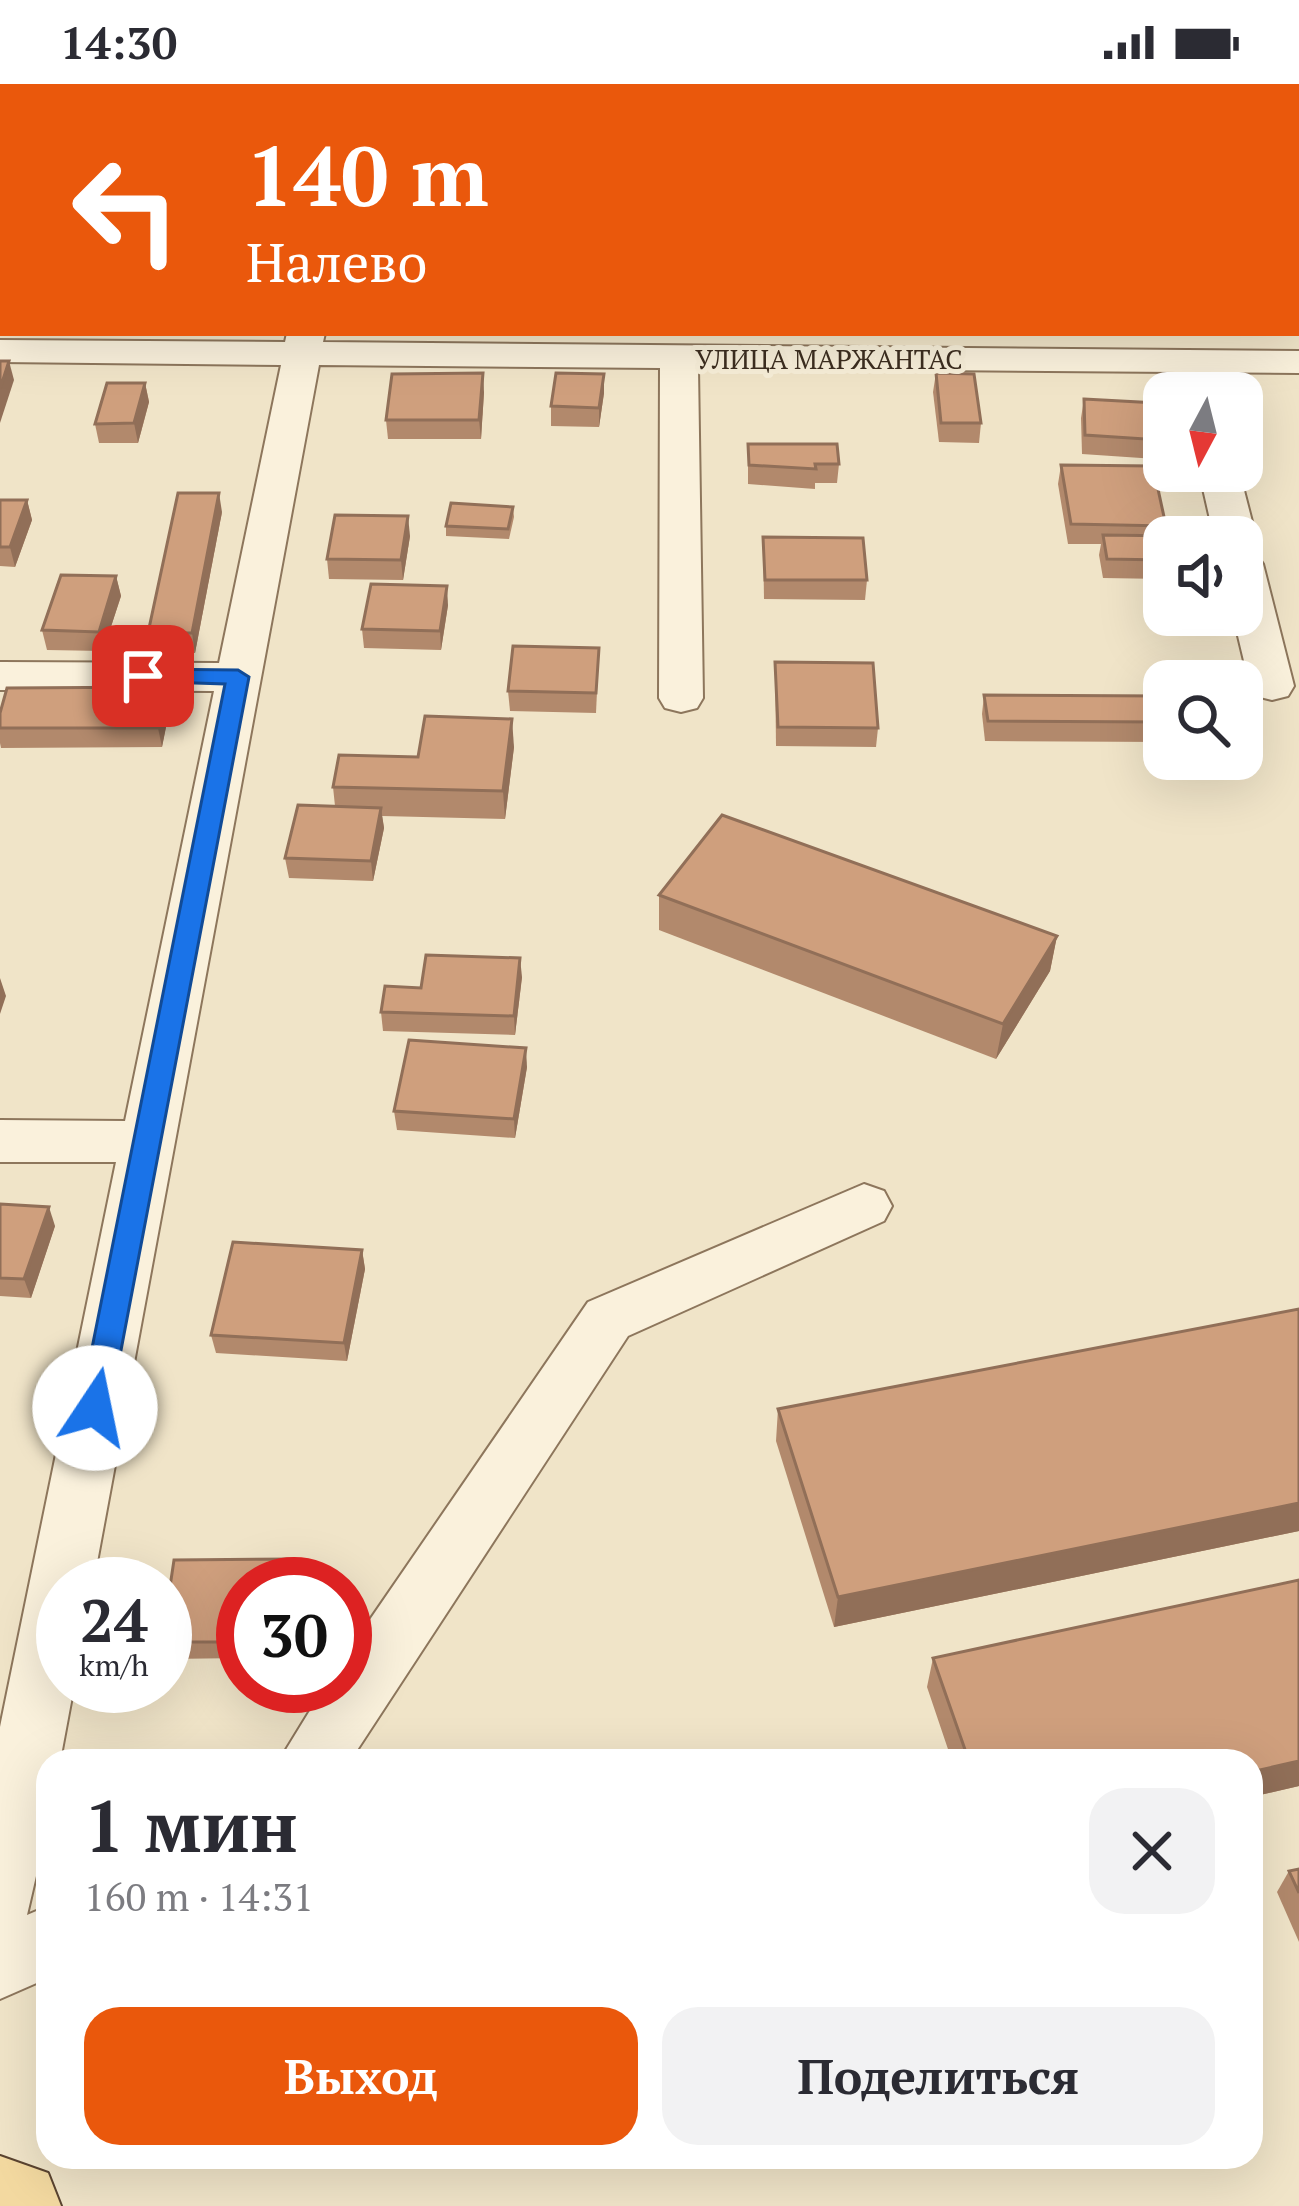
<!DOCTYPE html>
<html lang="ru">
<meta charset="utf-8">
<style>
:root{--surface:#fff;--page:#f2f2f3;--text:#2b2b33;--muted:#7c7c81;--accent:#ea580c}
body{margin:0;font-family:"PT Serif",serif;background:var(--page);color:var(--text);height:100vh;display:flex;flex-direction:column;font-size:45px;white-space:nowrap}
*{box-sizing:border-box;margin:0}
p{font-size:39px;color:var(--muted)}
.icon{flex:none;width:66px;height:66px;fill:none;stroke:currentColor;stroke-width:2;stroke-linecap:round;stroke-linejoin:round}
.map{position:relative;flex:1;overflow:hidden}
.details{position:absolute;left:36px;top:1665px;width:1227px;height:420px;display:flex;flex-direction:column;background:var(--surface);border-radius:36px;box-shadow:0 12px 48px #0002}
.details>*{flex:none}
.guide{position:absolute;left:0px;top:0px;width:1299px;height:252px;box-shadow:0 12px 48px #0002;background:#ea580c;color:#fff;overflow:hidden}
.needle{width:78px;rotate:187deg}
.buttons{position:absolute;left:1143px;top:288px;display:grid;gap:24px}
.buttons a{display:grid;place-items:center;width:120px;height:120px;border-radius:24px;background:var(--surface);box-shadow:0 12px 48px #0002;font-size:60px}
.speed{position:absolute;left:36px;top:1473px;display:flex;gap:24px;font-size:60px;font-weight:700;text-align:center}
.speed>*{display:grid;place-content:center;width:156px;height:156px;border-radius:50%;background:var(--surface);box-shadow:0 12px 48px #0002;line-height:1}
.speed small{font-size:30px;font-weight:400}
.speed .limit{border:18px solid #d22;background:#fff;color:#111}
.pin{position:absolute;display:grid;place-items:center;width:102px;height:102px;color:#fff;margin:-51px;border-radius:24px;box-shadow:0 6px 18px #0006}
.me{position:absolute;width:132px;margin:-66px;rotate:11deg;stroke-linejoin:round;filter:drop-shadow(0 0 9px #0008)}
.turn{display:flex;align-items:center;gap:42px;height:252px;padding:0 48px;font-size:54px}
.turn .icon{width:156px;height:156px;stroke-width:2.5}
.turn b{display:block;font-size:84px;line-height:102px}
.round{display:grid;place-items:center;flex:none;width:126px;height:126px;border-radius:36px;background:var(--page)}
.overview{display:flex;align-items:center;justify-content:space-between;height:204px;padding:0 48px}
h1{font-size:72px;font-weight:600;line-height:90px}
.action{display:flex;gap:24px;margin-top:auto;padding:24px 48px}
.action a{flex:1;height:138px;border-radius:36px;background:var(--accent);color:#fff;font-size:48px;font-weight:600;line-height:138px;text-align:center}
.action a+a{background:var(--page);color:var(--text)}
.status{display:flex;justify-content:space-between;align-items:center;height:84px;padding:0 60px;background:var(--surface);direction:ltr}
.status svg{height:33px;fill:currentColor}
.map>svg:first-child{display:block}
</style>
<div class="status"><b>14:30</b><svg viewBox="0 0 49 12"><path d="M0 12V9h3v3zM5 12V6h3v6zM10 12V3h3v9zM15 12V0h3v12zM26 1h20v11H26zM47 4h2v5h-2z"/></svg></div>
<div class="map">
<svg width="1299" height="2122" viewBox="0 0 1299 2122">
<rect width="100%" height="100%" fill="#f0e4c8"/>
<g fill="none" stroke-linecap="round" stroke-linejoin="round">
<g stroke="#8d765c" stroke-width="4">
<g id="minor">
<rect x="338" y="0" width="32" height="3"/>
<rect x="0" y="7" width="3" height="20"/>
<rect x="1296" y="10" width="3" height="20"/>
<path d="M287,249H325L323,258L1299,267V289L698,284L703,614L697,624L681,628L665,624L659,614L660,284L319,281L93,1500H63V1602H74L60,1677H48V1740L27,1831L48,1822V1894L0,1915V1643L116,1078H0V1036L125,1037L214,607L0,606V578L219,579L281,281L0,278V256L285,258Z"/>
<path d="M1199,387H1239L1256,453L1250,462L1242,464V453H1214Z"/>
<path d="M1242,467L1257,471L1263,480L1294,602L1288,612L1272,616L1256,612L1250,602L1233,531H1242Z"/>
<path d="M864,1100L884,1107L892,1122L884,1137L628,1252L350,1677H279L325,1602H345V1572L588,1218Z"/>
</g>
</g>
<g stroke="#5b4430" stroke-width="4">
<path id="major" d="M0,2072L48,2089L61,2122H0Z"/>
</g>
<use href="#minor" fill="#faf1dc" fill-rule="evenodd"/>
<use href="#major" fill="#f3d9a0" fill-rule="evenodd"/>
</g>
<g fill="#b2896c">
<path d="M977,0H1042V2Z"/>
<path d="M1210,0H1260L1259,3L1210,2Z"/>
<path d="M369,249H415V251Z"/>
<path d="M936,289L981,339L979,359L939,358L933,308Z"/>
<path d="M604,290V309L599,343L551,342V322Z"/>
<path d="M145,299L149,318L138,359H99L95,340Z"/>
<path d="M484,308L481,355H388L386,336Z"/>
<path d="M1084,315L1160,356L1156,375L1082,370L1081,334Z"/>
<path d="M748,360L839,380L837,399H815V405L748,400Z"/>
<path d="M1061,381L1166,442L1164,452V495L1103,494L1099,471L1101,460H1068L1058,400Z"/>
<path d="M0,416H27L32,436L15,483L0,482Z"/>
<path d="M513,423L514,433L509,455L446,452V442Z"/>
<path d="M222,428L195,569H153L148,549Z"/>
<path d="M410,452L403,496L329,495L327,475Z"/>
<path d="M763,453L867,496L865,516L764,515Z"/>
<path d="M116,492L121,512L103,567L47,566L42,546Z"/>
<path d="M448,521L441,566L364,564L362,545Z"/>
<path d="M599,564L596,629L510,627L508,607Z"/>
<path d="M775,578L878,644L876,663L776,662Z"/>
<path d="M984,611L1164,612V658L985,657L982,630Z"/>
<path d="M170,623L162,663L1,664L0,659V629Z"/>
<path d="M514,663L505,735L382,732L384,744L373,797L289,794L285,774L335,722L333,703L418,673Z"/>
<path d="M659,811L1057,852L1050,887L996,975L659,846Z"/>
<path d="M522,893L515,951L383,947L381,928L421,904Z"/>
<path d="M527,983L515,1054L397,1046L394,1027Z"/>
<path d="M0,1120L55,1142L31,1214L0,1212Z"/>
<path d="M362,1166L365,1185L347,1277L216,1269L211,1251Z"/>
<path d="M1299,1225V1447L834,1543L776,1357L778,1325Z"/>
<path d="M294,1475L298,1492L297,1500H243V1574L168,1575L165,1567V1536Z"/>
<path d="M1299,1496V1702L1251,1713V1677H952L927,1603L933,1574Z"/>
<path d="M1299,1785V1858L1277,1808L1289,1787Z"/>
</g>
<g fill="#916f58">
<path d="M3,81V107L0,113V87Z"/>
<path d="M9,277L14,296L0,339V305Z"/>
<path d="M483,289L484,308L481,355L479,336Z"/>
<path d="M604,290V309L599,343V324Z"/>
<path d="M145,299L149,318L138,359L134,339Z"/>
<path d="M219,409L222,428L195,569L192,549Z"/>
<path d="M27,416L32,436L15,483L10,463Z"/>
<path d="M408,432L410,452L403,496L401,476Z"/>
<path d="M116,492L121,512L103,567L99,548Z"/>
<path d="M447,502L448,521L441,566L440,547Z"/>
<path d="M166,603L170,623L162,663L158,644Z"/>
<path d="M512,635L514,663L505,735L503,707Z"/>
<path d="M381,724L384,744L373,797L371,777Z"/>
<path d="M1057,852L1050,887L996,975L1003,940Z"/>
<path d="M520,874L522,893L515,951L514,932Z"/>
<path d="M0,894L6,912L0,930Z"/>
<path d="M526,964L527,983L515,1054L514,1035Z"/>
<path d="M49,1123L55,1142L31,1214L24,1195Z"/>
<path d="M362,1166L365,1185L347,1277L344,1259Z"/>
<path d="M1299,1419V1447L834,1543L838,1513Z"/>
<path d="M294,1475L298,1492L297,1500H291Z"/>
<path d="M1299,1677V1702L1251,1713V1688Z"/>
</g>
<g fill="#cf9f7d" stroke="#916f58" stroke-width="3">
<rect x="1296" y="94" width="3" height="26"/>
<path d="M0,277H9L0,305Z"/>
<path d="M483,289L479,336H386L392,290Z"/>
<path d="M556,289L604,290L599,324L551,322Z"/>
<path d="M936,289L974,290L981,339H941Z"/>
<path d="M107,299H145L134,339L95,340Z"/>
<path d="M1084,315L1157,319L1160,356L1085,351Z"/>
<path d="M748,360H837L839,380H815L816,385L749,381Z"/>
<path d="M1061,381L1153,382L1166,442L1071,440Z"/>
<path d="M178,409H219L192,549H148Z"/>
<path d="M0,416H27L10,463H0Z"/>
<path d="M451,419L513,423L508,445L446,442Z"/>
<path d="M335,431L408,432L401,476L327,475Z"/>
<path d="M1103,451L1179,452L1180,453H1164V476L1107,475Z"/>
<path d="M763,453L863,454L867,496H765Z"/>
<path d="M61,491L116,492L99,548L42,546Z"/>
<path d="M371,500L447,502L440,547L362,545Z"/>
<path d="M513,562L599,564L596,609L508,607Z"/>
<path d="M775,578L873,579L878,644L778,643Z"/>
<path d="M166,603L158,644H0V629L7,604Z"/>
<path d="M984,611L1164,612V638L988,637Z"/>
<path d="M425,632L512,635L503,707L333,703L339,671L418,673Z"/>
<path d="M298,721L381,724L371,777L285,774Z"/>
<path d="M722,731L1057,852L1003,940L659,811Z"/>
<path d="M426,871L520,874L514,932L381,928L385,902L421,904Z"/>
<path d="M409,956L526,964L514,1035L394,1027Z"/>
<path d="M0,1120L49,1123L24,1195L0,1194Z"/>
<path d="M233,1158L362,1166L344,1259L211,1251Z"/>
<path d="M1299,1225V1419L838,1513L778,1325Z"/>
<path d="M294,1475L291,1500H243V1558H165V1536L174,1476Z"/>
<path d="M1299,1496V1677L1251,1688V1677H969L933,1574Z"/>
<path d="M1299,1785V1809L1289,1787Z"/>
</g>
<path fill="#1a73e8" stroke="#114b97" stroke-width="3" d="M143,585L238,586L249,593L110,1324L106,1333L95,1337L85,1333L80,1324L225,600L135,597L132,592Z"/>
<g text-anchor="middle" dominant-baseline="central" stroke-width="10" stroke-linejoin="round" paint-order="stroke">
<g font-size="27" fill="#3d2e20" stroke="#f7eed8">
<text x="829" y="275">УЛИЦА МАРЖАНТАС</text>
</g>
</g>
</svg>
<div class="buttons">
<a><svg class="needle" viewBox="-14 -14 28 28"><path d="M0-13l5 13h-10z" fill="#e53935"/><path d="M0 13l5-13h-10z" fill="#7c7c81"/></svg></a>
<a><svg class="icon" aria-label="sound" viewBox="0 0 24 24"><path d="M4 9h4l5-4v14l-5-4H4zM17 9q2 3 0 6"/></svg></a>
<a><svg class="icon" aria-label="search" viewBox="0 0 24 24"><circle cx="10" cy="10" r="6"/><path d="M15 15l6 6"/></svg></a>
</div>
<div class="speed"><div>24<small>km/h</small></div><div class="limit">30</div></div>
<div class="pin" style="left:143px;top:592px;background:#d93025"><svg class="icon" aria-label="arrive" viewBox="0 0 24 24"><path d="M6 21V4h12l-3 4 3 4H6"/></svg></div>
<svg class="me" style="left:95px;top:1324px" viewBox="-20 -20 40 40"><circle r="19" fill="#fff"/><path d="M0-13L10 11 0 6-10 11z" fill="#1a73e8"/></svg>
<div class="guide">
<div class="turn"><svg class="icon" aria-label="left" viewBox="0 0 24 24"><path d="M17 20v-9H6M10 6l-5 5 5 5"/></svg><div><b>140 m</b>Налево</div></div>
</div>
<section class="details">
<div class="overview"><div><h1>1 мин</h1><p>160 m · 14:31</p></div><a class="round"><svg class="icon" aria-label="close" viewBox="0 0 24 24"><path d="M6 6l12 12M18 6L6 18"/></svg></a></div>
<div class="action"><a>Выход</a><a>Поделиться</a></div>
</section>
</div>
